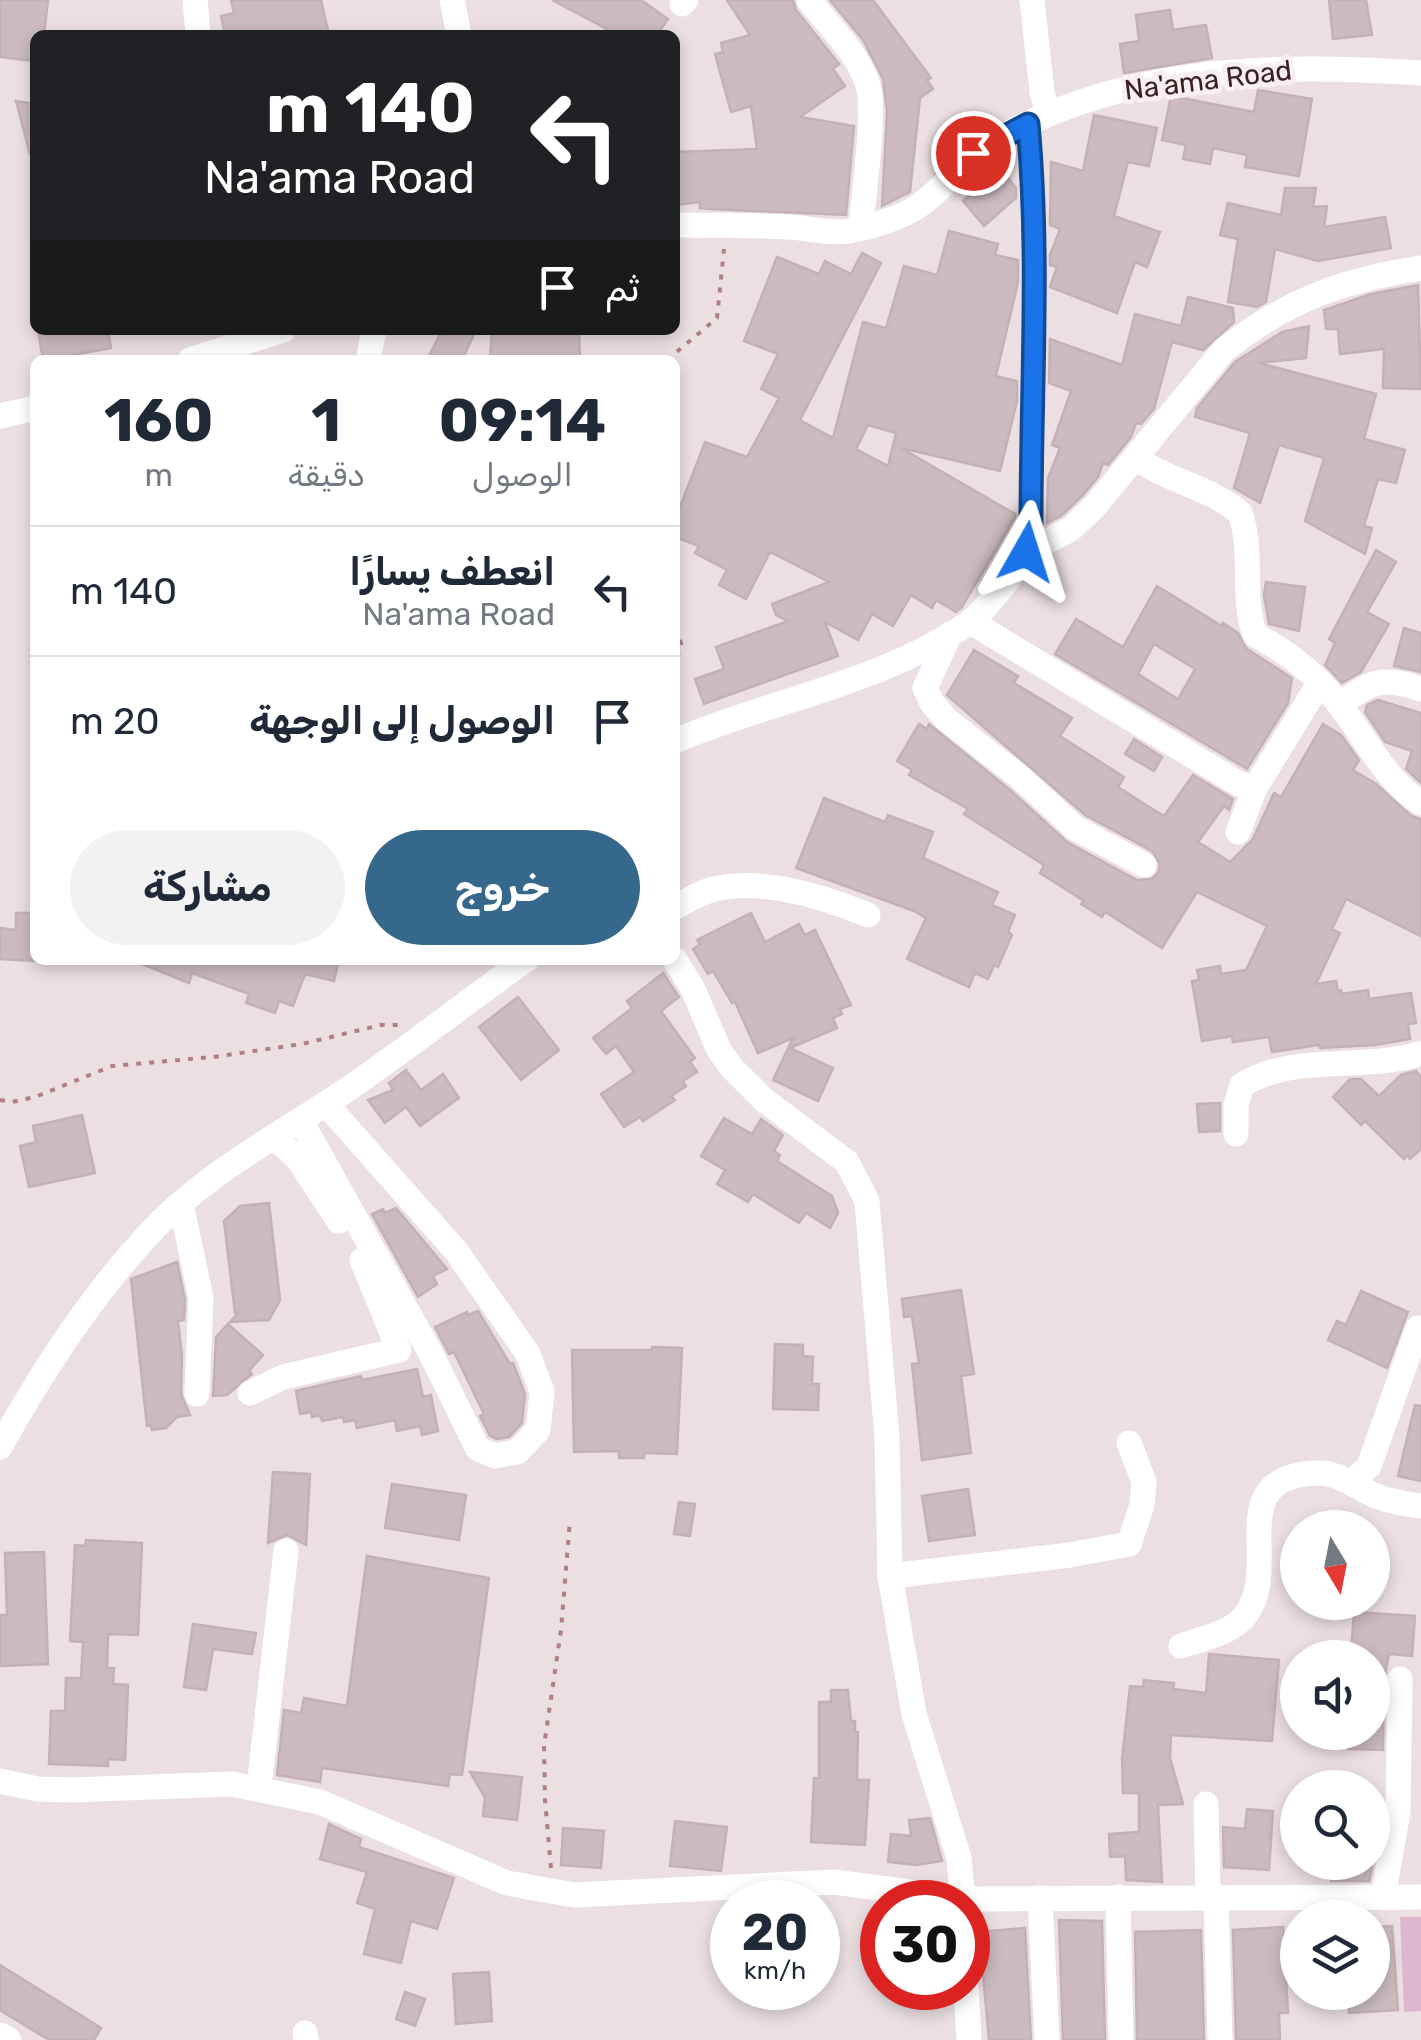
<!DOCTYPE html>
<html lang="ar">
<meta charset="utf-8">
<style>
:root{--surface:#fff;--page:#f2f2f3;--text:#1f2937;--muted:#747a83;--line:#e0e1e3;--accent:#36688c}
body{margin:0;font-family:Rubik,"Noto Sans Arabic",sans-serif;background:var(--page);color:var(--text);direction:rtl;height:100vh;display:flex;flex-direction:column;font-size:38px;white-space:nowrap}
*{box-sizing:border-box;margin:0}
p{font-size:32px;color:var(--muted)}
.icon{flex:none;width:55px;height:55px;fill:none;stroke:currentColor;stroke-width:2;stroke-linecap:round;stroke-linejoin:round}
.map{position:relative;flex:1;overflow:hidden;direction:ltr}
.drawer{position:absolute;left:30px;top:355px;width:650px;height:610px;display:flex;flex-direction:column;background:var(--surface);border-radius:15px;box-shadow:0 5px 15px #0003;direction:rtl}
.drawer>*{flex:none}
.top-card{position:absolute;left:30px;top:30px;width:650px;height:305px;border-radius:15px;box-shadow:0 5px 15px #0003;direction:rtl;background:#202124;color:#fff;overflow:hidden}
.needle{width:65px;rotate:170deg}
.fabs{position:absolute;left:1280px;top:1510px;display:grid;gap:20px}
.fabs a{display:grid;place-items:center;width:110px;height:110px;border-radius:50%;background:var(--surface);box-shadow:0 5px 15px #0003;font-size:50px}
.speed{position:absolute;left:710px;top:1880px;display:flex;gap:20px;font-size:50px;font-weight:700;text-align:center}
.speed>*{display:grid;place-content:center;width:130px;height:130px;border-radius:50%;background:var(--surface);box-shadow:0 5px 15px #0003;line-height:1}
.speed small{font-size:25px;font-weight:400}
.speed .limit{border:15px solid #d22;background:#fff;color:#111}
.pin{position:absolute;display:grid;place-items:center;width:85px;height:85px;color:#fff;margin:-42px;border:5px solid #fff;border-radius:50%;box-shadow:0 2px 10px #0007}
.me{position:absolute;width:110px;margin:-55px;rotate:6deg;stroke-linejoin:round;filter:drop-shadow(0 0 8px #0008)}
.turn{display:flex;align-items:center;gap:35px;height:210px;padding:0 40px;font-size:45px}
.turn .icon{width:130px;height:130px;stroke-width:2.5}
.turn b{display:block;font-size:70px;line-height:85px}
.then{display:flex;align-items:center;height:95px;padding:0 40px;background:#0003;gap:20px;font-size:38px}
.eta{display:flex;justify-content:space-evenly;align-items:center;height:170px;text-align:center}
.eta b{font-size:60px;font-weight:700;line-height:70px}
.action{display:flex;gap:20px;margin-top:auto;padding:20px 40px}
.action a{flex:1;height:115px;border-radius:60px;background:var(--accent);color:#fff;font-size:40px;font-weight:700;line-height:115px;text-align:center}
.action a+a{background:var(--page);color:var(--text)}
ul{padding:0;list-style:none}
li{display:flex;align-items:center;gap:30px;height:130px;padding:0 40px;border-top:2px solid var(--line)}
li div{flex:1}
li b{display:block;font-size:38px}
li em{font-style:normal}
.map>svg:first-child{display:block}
</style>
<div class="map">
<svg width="1421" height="2040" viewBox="0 0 1421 2040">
<rect width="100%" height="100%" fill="#ebdfe2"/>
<path fill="#ddb7cd" d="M1400,1917H1421V2011L1404,2012Z"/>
<g fill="#cbbbc0" stroke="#c4b1b6" stroke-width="2.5" fill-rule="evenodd">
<path d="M0,0H48L44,35H35V61L0,57Z"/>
<path d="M231,0H321L329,35H225L221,16L234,13Z"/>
<path d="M552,0H641L668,19L657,35H618Z"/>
<path d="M727,0H793L796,10L839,64L833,69L845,86L800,117L854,126L846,215L710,209L700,208V202L675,205V152L757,149L751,106L731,112L715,54L723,52L721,43L750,35Z"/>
<path d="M830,0H873L931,78L927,80L933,89L920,98L910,192L882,206L887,112L883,79L863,40Z"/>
<path d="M1329,0H1366L1372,35L1333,39Z"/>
<path d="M1170,10L1173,30L1206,25L1212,58L1124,73L1120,44L1139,41L1136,15Z"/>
<path d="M1258,90L1312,99L1299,176L1245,167L1247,155L1213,148L1210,164L1183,159L1186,145L1162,140L1171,96L1254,112Z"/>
<path d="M16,101L35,104V153L30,154Z"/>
<path d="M1094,115L1157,128L1149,166L1128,162L1114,216L1160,232L1147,267L1135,262L1117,313L1050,287L1057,267L1050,265V255L1060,229L1050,225L1051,162L1083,171Z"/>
<path d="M1002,171L1016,188V198L984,226L963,201L972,193L969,190L986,174L991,180Z"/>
<path d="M1285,188H1316L1313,207L1327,206L1324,227L1385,217L1391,248L1318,261L1275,249L1266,302L1257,307L1228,302L1238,239L1220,235L1228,203L1281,215Z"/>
<path d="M949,231L998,244L995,255L1018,260V282L996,376L1017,381V401L1000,471L901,448L1015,514V517L962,607L956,612L936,600L932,608L911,595L893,626L872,614L858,640L825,622L838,656L704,704L695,679L724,669L716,647L788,621L776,615L772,604L829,582L770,552L746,599L719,585L727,570L695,553L699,546L675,537V520L705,442L747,457L779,398L761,389L778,354L744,341L777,257L819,274L825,261L851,274L862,253L881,263L800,420L833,438L863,322L886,328L904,266L937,275ZM868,425L896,433L888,466L856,449Z"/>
<path d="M1418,285L1421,389L1383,388L1384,349L1340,354L1338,329H1326L1324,310L1371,294Z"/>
<path d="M1188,297L1233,308L1234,322L1203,350L1172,342L1154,409L1141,424L1136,423L1131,437L1108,465L1103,463L1098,477L1083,495L1061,516L1047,523L1048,478L1060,448L1052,445L1071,391L1049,383L1050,339L1122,365L1135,314L1181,326Z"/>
<path d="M1309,326L1306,358L1259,363L1376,394L1364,439L1405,450L1396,483L1378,479L1364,526L1372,528L1365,554L1305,521L1324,458L1279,445L1260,503L1234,488L1250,433L1195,417L1197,408L1235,362L1282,332Z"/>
<path d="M38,330H108L111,348L68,356L69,360H43Z"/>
<path d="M442,330H476L462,360H427Z"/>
<path d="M492,330H579L580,360H490Z"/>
<path d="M1376,550L1396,562L1367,612L1389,624L1361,672L1342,683L1325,665L1335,643L1329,639Z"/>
<path d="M1266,582L1305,587L1299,631L1269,624L1264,595Z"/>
<path d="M1157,586L1222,626L1223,623L1238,633L1247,649L1292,678L1288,703L1247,769L1055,654L1076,619L1123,647ZM1154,644L1195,669L1178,699L1138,674Z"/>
<path d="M1404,628L1421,633V672L1394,666Z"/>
<path d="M974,650L1018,676L1014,683L1072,718L1060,736L1124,777L1118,787L1154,810L1164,816L1193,775L1233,799L1229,810L1224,806L1198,842L1230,862L1253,839L1274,793L1281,797L1323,724L1341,735L1359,760L1353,770L1376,784L1411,816L1421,819V936L1346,899L1332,929L1340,933L1316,984L1336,981L1338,991L1341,990L1342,994L1368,990L1369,999L1411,993L1416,1023L1408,1024L1410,1039L1375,1045L1320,1048L1319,1045L1272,1052L1269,1037L1233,1042L1232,1036L1202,1041L1192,981L1199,980L1197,970L1220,966L1221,974L1246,970L1267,926L1197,892L1162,948L1105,912L1102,917L1081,904L1084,901L1040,873L1044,865L964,814L968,809L909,775L912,770L897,761L919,724L927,729L929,724L1010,790L1067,842L1137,880L1152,879L1158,873L1160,864L1152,851L1085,815L947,695Z"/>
<path d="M1378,700L1421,713V783L1406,769L1412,751L1385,742L1365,712L1367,705Z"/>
<path d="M1134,739L1162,757L1154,771L1125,754Z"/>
<path d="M824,798L885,822L888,815L933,832L923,858L998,892L992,905L1015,915L1008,932L1012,935L998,967L994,965L988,979L975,973L969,987L907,959L926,918L914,911L796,868Z"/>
<path d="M16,913H35V961L0,959V928L16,930Z"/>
<path d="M751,913L765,942L799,924L805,935L815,930L851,1005L840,1009L842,1014L833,1018L837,1028L790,1048L833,1068L818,1101L773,1080L793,1038L758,1053L735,1002L732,1003L713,971L708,974L693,949L700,944L697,940Z"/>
<path d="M132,960H339L334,981L305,974L293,1006L279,1001L275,1013L246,1003L249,994L192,973L189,983Z"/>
<path d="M663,973L679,997L661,1011L695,1058L690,1062L697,1072L683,1081L686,1086L671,1096L675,1100L643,1121L640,1117L624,1127L601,1094L634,1072L616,1046L606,1054L593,1038L632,1008L627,1001Z"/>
<path d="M518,997L559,1050L521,1080L479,1027Z"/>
<path d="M406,1070L421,1090L443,1074L459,1098L420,1126L406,1107L385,1123L368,1100L393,1090L389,1083Z"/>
<path d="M1416,1071L1421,1077V1149L1410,1159L1407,1155L1404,1159L1365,1121L1361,1125L1333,1097L1350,1079H1361L1379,1096L1401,1075Z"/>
<path d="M1220,1103V1131L1199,1132L1197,1104Z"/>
<path d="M82,1115L95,1173L29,1187L20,1146L36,1142L33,1126Z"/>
<path d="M724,1118L752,1134L761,1119L783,1135L774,1151L780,1155L777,1161L832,1196L838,1213L830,1228L806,1213L799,1223L753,1194L748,1202L717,1184L725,1170L701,1156Z"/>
<path d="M269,1203L280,1300L269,1320L230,1322L239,1312L235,1313L224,1221L240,1206Z"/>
<path d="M396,1208L447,1269L433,1276L437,1284L418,1297L372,1214L383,1209L385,1213Z"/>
<path d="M177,1262L185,1299L184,1320L178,1321L182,1356L181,1394L190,1415L177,1417L166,1428L152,1430L151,1425L147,1426L131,1279Z"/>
<path d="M961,1290L974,1374L961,1376L971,1453L922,1460L912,1364L919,1363L912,1316L904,1317L902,1299Z"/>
<path d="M1361,1291L1408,1312L1387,1368L1328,1340L1337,1321L1346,1325Z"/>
<path d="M478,1311L510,1364L513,1363L525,1394L522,1423L509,1437L497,1439L490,1436L480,1416L484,1414L454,1352L449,1354L435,1327L467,1312L468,1315Z"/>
<path d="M228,1324L263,1355L249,1371L252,1374L227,1395L213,1396L216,1337Z"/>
<path d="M775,1344L803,1345V1356L813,1357L812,1384H819L818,1410L773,1409Z"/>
<path d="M652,1347L682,1348L677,1454L644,1453V1458H619V1451L574,1452L572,1350H652Z"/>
<path d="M417,1369L423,1397L431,1395L438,1431L422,1435L420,1426L397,1431L395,1420L357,1428L355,1420L344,1422L343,1417L322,1421L320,1415L312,1417L311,1412L300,1414L296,1391L361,1376L362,1380Z"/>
<path d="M1415,1405L1421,1406V1481L1398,1476Z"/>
<path d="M273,1472L310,1474L306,1545L287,1535L268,1543Z"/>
<path d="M392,1484L466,1495L459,1540L385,1528Z"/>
<path d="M968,1489L975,1535L929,1541L922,1496Z"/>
<path d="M679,1502L695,1504L690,1536L674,1534Z"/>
<path d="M86,1540L142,1543L138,1635L108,1634L107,1668H114L113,1684L128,1685L125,1760L108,1759V1766L49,1764L51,1711H65L66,1678H81L83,1642L70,1641L75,1545L85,1546Z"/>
<path d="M44,1552L48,1664L0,1666V1615H7L5,1553Z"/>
<path d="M367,1556L489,1578L462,1775L450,1774L448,1786L322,1768L320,1782L277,1775L284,1710L301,1713L304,1698L347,1706Z"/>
<path d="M1354,1612L1415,1616L1412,1656L1389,1654L1384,1679L1383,1750L1348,1749L1349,1732H1372V1653L1351,1651Z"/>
<path d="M193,1624L256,1633L252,1654L213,1649L206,1690L184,1687Z"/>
<path d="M1209,1654L1279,1660L1272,1741L1171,1735L1170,1758L1183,1804L1158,1805L1162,1882L1126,1880L1125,1856L1110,1857L1109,1834L1139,1832V1793H1123L1122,1759L1130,1686L1143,1687L1144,1680L1174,1683L1173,1689L1206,1693Z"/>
<path d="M831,1690H848L851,1721H855V1732H858L857,1780H869L865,1845L811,1842L814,1778H819V1702H831Z"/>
<path d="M470,1772L522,1777L517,1820L483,1816L485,1798Z"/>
<path d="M1247,1809L1273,1811L1269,1870L1224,1867L1223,1827L1245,1829Z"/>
<path d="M930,1818L942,1861L916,1865L888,1862L891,1834L911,1836L909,1820Z"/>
<path d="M675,1821L727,1827L721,1871L670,1866Z"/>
<path d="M329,1824L361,1839L359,1847L454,1878L437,1929L411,1921L401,1963L364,1954L375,1909L357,1903L367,1872L320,1859Z"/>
<path d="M563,1828L604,1831L601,1868L561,1865Z"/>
<path d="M1332,1862H1373L1369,1881H1331Z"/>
<path d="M1059,1920L1102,1921L1105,2040H1063Z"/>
<path d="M1392,1926L1398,2010L1349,2013L1348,1992H1372V1927Z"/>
<path d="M1283,1927L1288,2013H1279L1280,2040H1236L1233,1930Z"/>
<path d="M1025,1928L1031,2040H989L979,1932Z"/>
<path d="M1201,1930L1204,2040H1137L1135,1932Z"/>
<path d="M0,1965L101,2028L94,2040H49L0,2010Z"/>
<path d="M489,1972L492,2021L456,2024L453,1974Z"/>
<path d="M405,1992L425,1999L415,2026L396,2019Z"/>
</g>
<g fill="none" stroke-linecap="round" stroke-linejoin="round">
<g stroke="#af7e86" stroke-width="4" stroke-dasharray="5 8" stroke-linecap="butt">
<path d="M667,360L717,318L724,249"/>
<path d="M675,628L681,643L675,667"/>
<path d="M0,1100L12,1102L35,1097L112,1066L213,1057L302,1044L381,1025H401"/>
<path d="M551,1868L545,1800L544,1746L561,1630L570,1520"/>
</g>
<g stroke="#fff" stroke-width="25">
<path d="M195,0L198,35"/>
<path d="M452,0L459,35"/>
<path d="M809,0C829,26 856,51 867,82C877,109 863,194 861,228"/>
<path d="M1032,0L1042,92L1048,113"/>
<path d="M682,4L686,0"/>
<path d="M675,225C713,225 751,225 789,227C808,228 830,234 849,231C872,227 901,218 920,205C949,184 968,155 1001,137C1133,65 1274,64 1421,73"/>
<path d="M190,360L283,330"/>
<path d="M368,360L374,330"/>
<path d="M0,416L35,408"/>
<path d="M1135,457C1167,481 1210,487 1240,513C1254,552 1241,596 1255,635C1288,652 1315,673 1338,703C1366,738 1383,778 1421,803"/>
<path d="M1026,552L1071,529L1095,506L1224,350C1285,301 1345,279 1421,268"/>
<path d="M971,622L1239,784L1255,788L1320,682"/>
<path d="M950,634L925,688L932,703L947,720L1021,778L1075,828L1144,865"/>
<path d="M1340,704C1373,681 1381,676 1421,689"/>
<path d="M675,741C771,700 879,684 967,624C981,615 1018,570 1025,553C1029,545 1030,533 1031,523C1032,390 1039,256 1028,124"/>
<path d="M1238,832L1255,788"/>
<path d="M675,907C689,900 704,890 719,888C768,879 823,897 868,915"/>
<path d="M675,960L693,989L719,1050L732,1068L764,1100L847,1162L867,1201L887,1438L890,1576L914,1714L959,1858L963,1902"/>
<path d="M301,1121L430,1352L478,1449L495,1456L517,1452L538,1430L542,1392L528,1354L456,1251L326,1104"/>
<path d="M1236,1134V1105L1242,1085C1295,1052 1365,1072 1421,1053"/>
<path d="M275,1138L298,1159L339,1221"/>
<path d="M181,1204L201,1298L197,1394"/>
<path d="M250,1393L283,1377L399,1350L362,1260"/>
<path d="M0,1447C41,1373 89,1299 147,1236C201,1176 275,1138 342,1093C405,1051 464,1003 526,960"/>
<path d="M1351,1483L1369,1466L1418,1328"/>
<path d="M890,1576L1070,1555L1129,1544L1142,1505L1144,1482L1129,1443"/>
<path d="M1181,1646C1201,1639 1229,1634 1244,1617C1285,1568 1218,1475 1319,1473C1340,1473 1357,1488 1376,1496C1391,1502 1405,1504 1421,1506"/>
<path d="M0,1781L37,1789L72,1790L232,1784L320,1802L507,1883L574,1895L834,1882L963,1899L1421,1897"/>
<path d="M259,1787L286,1551"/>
<path d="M1206,1804L1208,1897"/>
<path d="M1216,1896L1220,2040"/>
<path d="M1118,1897L1121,2040"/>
<path d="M1383,1897L1398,1812L1400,1679"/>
<path d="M1040,1898L1047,2040"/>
<path d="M966,1988L969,2040"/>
<path d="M305,2033L306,2040"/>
<path d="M0,2035L9,2040"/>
</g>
</g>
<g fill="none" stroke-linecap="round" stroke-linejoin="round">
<g stroke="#114b97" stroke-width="25">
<path id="route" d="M973,153L1028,124C1040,256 1031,390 1031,523L1026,552"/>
</g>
<use href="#route" stroke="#1a73e8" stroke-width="18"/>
</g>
<g text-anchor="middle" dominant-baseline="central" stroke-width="10" stroke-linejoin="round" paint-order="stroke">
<g font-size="28" fill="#3b2023" stroke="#f7eff2">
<text transform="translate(1208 80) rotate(-7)">Na'ama Road</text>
</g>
</g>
</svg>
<div class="fabs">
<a><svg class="needle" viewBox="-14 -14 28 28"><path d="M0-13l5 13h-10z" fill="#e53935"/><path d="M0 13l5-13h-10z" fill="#747a83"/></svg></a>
<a><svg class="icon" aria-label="sound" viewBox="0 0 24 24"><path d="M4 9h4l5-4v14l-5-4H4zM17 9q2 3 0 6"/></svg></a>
<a><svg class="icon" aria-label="search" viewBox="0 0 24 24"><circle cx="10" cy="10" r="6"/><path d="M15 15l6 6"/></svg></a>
<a><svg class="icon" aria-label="layers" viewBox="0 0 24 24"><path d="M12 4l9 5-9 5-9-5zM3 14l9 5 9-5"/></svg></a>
</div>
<div class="speed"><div>20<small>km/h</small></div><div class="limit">30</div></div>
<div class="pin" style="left:973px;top:153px;background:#d93025"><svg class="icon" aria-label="arrive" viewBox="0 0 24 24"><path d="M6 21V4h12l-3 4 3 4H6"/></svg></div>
<svg class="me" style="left:1026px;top:552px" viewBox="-20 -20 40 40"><path d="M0-17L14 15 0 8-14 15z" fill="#1a73e8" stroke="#fff" stroke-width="4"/></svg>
<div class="top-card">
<div class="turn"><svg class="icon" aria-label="left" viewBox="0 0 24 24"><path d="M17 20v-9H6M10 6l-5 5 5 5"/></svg><div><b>140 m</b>Na'ama Road</div></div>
<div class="then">ثم<svg class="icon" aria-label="arrive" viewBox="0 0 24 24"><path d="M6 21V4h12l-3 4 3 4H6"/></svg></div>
</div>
<section class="drawer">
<div class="eta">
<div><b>09:14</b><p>الوصول</p></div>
<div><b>1</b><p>دقيقة</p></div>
<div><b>160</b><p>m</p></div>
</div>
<ul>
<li><svg class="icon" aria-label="left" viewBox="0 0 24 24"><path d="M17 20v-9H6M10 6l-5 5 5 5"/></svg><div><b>انعطف يسارًا</b><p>Na'ama Road</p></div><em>140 m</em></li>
<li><svg class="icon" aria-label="arrive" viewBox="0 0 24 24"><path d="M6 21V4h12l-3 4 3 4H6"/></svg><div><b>الوصول إلى الوجهة</b></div><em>20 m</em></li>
</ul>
<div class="action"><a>خروج</a><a>مشاركة</a></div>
</section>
</div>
